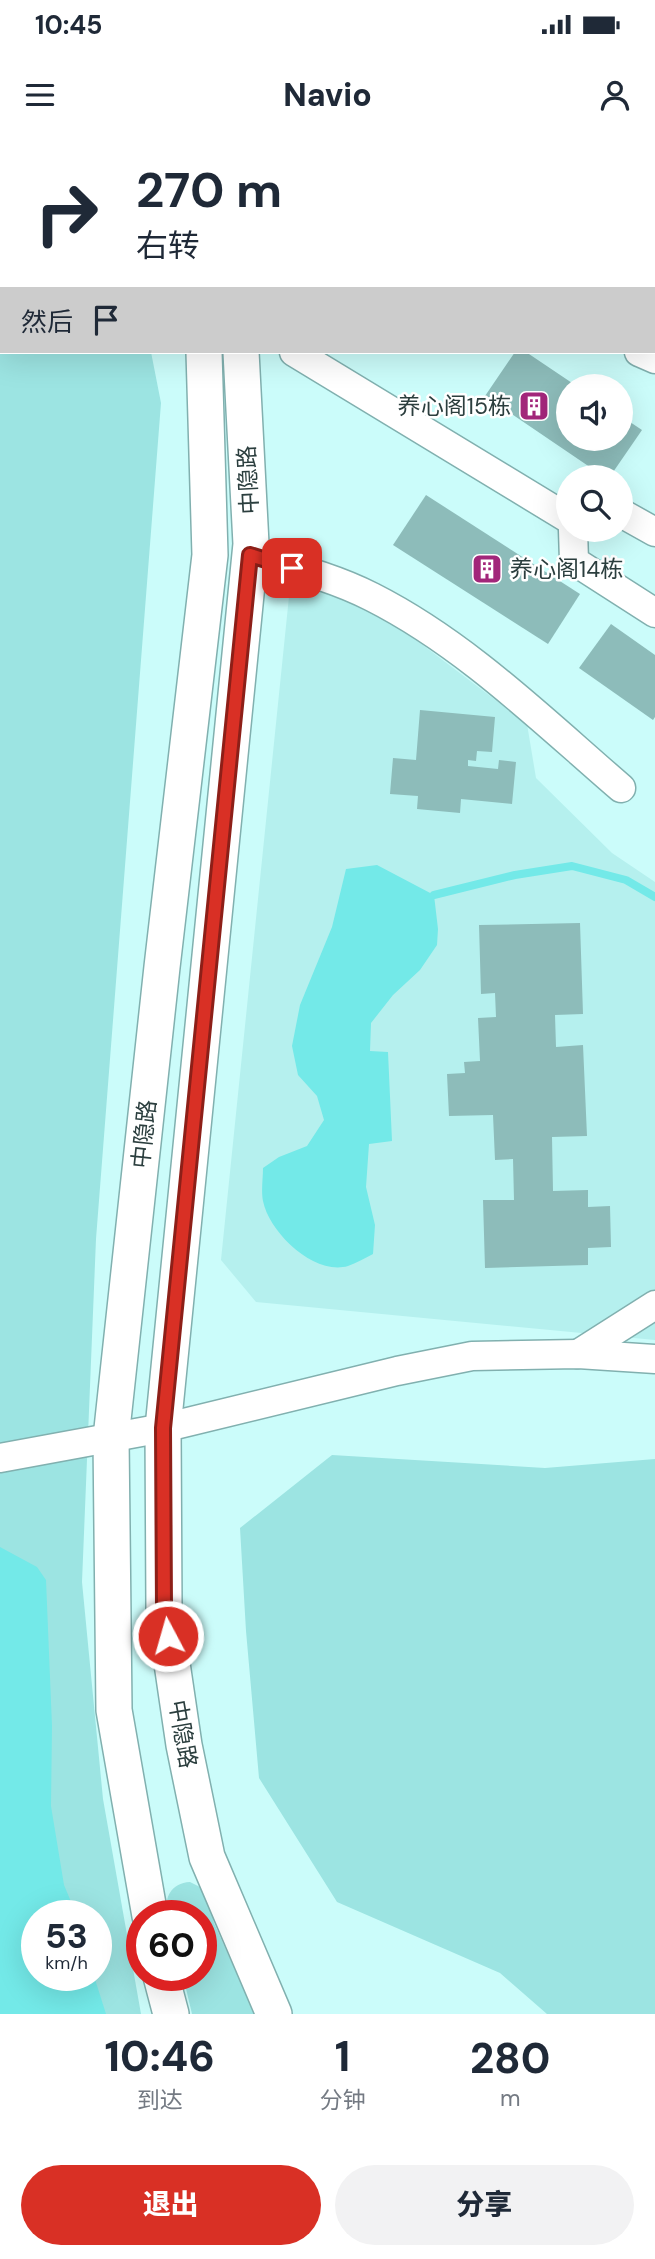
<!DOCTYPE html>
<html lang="zh">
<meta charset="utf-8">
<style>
:root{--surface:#fff;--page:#f2f2f3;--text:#1f2937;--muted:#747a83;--accent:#d93025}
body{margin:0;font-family:"DM Sans","Noto Sans SC",sans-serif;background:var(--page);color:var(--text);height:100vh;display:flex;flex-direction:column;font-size:26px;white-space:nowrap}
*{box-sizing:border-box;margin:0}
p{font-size:23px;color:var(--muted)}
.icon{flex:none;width:38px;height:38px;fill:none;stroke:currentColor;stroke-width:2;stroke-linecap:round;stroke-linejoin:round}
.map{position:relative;height:1874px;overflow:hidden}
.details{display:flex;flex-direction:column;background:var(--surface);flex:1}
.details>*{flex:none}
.top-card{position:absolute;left:0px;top:0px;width:656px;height:214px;box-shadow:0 7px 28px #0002;background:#fff;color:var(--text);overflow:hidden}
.fabs{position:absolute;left:556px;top:234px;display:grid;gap:14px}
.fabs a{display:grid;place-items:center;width:77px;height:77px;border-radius:50%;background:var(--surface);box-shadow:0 7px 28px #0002;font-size:35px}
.speed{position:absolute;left:21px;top:1760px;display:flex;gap:14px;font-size:35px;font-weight:700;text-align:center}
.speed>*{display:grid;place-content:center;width:91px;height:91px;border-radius:50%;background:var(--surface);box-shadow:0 7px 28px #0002;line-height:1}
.speed small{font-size:18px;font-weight:400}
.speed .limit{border:10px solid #d22;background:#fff;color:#111}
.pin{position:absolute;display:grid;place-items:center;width:60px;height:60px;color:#fff;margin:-30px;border-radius:14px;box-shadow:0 4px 10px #0006}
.me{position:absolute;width:77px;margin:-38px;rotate:354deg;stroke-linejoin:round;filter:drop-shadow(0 0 5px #0008)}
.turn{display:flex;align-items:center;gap:24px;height:147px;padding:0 21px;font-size:32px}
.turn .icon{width:91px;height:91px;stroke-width:2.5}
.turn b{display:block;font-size:49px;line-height:60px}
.then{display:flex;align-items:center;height:66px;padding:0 21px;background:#0003;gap:14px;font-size:26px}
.eta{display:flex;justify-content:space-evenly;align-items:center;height:119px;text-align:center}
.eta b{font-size:42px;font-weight:800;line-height:49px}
.cta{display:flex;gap:14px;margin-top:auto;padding:14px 21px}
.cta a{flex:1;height:80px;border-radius:42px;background:var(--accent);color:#fff;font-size:28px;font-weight:800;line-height:80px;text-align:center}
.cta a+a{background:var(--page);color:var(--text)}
.status{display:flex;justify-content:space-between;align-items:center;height:49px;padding:0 35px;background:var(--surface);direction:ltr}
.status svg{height:19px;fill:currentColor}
header{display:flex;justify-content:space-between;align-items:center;height:91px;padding:0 21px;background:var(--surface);font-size:32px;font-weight:800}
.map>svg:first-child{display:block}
</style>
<div class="status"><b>10:45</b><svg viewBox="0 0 49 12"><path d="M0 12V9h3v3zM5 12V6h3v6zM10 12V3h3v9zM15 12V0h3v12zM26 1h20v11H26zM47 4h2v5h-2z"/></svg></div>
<header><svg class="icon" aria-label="menu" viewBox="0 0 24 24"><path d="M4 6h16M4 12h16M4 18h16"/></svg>Navio<svg class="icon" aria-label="person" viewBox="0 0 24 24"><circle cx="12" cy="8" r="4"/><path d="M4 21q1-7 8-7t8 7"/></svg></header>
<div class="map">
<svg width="655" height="1874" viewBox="0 0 655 1874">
<rect width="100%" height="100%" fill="#cbfcfa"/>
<path fill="#b5f0ee" d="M291,437L355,462L395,484L527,584L536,638L612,713L655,742V1200L256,1162L221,1120Z"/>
<g fill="#9ce4e2" fill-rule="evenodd">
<path d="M0,0L104,2H2V212H151L161,263L96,1099L82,1442L103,1659L141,1874H0ZM37,1776H96V1836H37Z"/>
<path d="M332,1315L545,1328L655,1319V1874H547L500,1833L337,1762L259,1638L246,1491L240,1388Z"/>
<path d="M190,1742L202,1748L208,1758L214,1783L255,1874H192L183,1836H201V1776H168C163,1758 171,1743 190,1742Z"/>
</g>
<g fill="#73e9e8">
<path d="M377,725L434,755L438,789L437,805L420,830L393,855L371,883L370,911L388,912L392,1001L369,1004L366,1047L375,1085L373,1114C365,1118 356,1123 348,1126C314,1136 269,1092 263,1061C261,1051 263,1038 263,1028L279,1017L307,1006L324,980L317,956L298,935L292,906L300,865L332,787L346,729Z"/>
<path d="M0,1407L37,1427L46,1440L52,1586L51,1666L64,1745L77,1776H37V1836H94L106,1874H0Z"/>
</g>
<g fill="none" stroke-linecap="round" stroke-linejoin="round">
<path stroke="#73e9e8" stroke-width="8" d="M434,755L515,735L572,726L626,740L655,757"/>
</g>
<g fill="#8dbcba">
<path d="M515,212H526L578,247H569V299H621V276L642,290L609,338H606L485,256Z"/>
<path d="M426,355L580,454L548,504L393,405Z"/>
<path d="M611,484L655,515V577L653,580L579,528Z"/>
<path d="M420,570L495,577L492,612L477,611L476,621L468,620V626L498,629L499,620L516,622L512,664L461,659L460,673L417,669L418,656L390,654L393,618L416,620Z"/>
<path d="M580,783L583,874L555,875L556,907L583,905L587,996L552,997L553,1051L588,1050V1067L610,1066L611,1107L588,1108V1125L485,1128L483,1060H514L513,1019L495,1020L493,975L449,976L447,934L465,933L464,922L480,921L478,878L496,877L495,853L481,854L479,785Z"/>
</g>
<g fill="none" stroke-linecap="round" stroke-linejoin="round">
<g stroke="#81b0af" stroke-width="31">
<g id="minor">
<path d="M332,0L333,2"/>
<path d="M294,212L569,379"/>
<path d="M639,212L655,219"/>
<path d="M621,373L655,392"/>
<path d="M573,390L574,421L655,473"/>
<path d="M250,415C291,427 333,437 372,457C465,504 542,580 621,648"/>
<path d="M578,1214L655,1165"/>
<path d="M0,1318L163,1288L397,1231L472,1216L578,1214L655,1219"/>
</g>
</g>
<g stroke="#81b0af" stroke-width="38">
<g id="major">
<path d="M155,0V2"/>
<path d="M196,0V2"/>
<path d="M241,212L251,404L163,1288L164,1469L184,1605L207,1717L274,1874"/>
<path d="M150,1776L114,1570L111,1298L162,827L210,415L204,212"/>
<path d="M161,1836L171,1874"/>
</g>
</g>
<use href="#minor" stroke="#fff" stroke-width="28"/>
<use href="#major" stroke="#fff" stroke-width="35"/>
</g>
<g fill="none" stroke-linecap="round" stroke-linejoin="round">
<g stroke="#8d1f18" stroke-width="18">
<path id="route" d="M168,1496L164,1469L163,1288L250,415L292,428"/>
</g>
<use href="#route" stroke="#d93025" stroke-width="12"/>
</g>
<defs>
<g id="building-square" transform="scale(1.575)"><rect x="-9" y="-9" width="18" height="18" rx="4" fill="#a2267a" stroke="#fff"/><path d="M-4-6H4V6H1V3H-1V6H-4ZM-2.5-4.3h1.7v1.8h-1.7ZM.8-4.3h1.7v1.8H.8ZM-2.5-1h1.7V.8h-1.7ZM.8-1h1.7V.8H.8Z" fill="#fff"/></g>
</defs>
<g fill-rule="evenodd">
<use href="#building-square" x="534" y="266"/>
<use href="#building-square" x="487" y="429"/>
</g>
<g text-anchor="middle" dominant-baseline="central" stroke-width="5" stroke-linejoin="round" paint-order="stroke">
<g font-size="23" fill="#2b3e3e" stroke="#fff" text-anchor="end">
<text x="511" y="266">养心阁15栋</text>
<text x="510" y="429" text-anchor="start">养心阁14栋</text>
</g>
<g font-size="23" fill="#2b3e3e" stroke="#fff">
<text transform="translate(248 340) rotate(-93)">中隐路</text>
<text transform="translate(144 994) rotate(-84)">中隐路</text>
<text transform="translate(183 1594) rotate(80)">中隐路</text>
</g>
</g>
</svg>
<div class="fabs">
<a><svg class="icon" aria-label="sound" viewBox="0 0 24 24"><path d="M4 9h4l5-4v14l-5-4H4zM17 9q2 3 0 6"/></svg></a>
<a><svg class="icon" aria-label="search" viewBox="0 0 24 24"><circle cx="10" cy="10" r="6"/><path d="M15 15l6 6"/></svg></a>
</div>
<div class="speed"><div>53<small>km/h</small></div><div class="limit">60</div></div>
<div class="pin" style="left:292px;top:428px;background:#d93025"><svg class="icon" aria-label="arrive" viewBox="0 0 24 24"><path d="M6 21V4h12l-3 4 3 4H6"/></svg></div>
<svg class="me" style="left:168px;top:1496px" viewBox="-20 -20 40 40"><circle r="17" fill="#d93025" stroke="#fff" stroke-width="3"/><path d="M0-11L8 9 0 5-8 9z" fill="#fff"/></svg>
<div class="top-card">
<div class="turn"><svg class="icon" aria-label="right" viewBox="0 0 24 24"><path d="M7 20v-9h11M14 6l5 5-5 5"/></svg><div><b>270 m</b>右转</div></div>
<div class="then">然后<svg class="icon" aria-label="arrive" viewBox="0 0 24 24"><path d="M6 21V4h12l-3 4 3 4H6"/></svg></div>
</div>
</div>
<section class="details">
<div class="eta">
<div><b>10:46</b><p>到达</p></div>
<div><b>1</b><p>分钟</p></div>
<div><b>280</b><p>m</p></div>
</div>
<div class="cta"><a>退出</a><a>分享</a></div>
</section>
